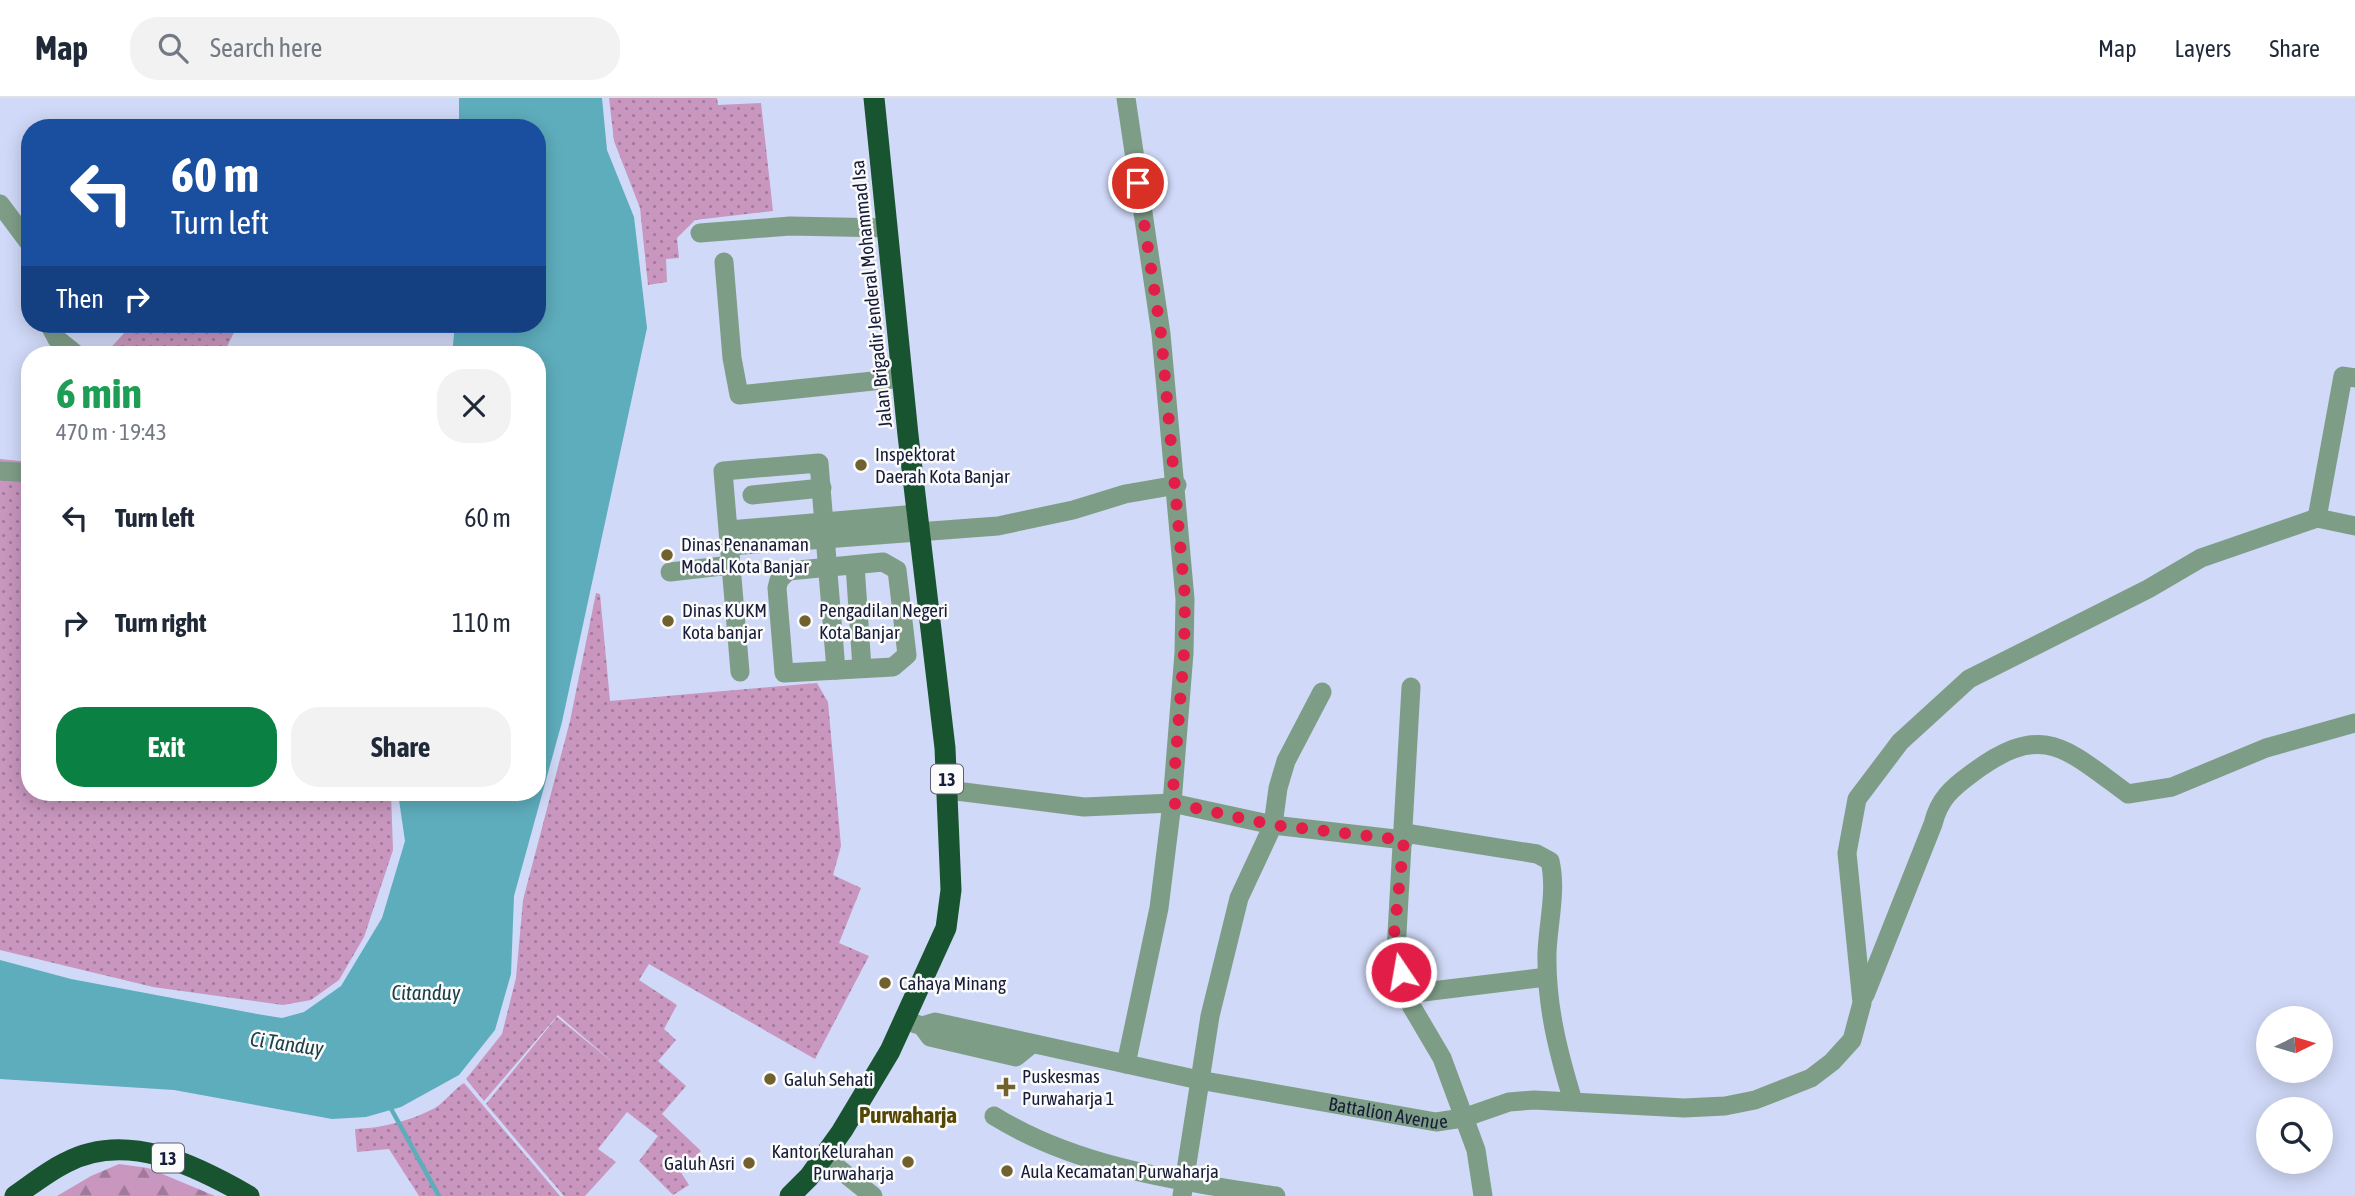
<!DOCTYPE html>
<meta charset="utf-8">
<style>
:root{--surface:#fff;--page:#f2f2f3;--text:#1f2937;--muted:#747a83;--line:#e0e1e3;--accent:#0b8043}
body{margin:0;font-family:"Asap Condensed",sans-serif;background:var(--page);color:var(--text);height:100vh;display:flex;flex-direction:column;font-size:26px;white-space:nowrap}
*{box-sizing:border-box;margin:0}
p{font-size:23px;color:var(--muted)}
.icon{flex:none;width:38px;height:38px;fill:none;stroke:currentColor;stroke-width:2;stroke-linecap:round;stroke-linejoin:round}
.map{position:relative;flex:1;overflow:hidden}
.side{position:absolute;left:21px;top:248px;width:525px;height:455px;display:flex;flex-direction:column;background:var(--surface);border-radius:28px;box-shadow:0 4px 18px #0003}
.side>*{flex:none}
.banner{position:absolute;left:21px;top:21px;width:525px;height:214px;border-radius:28px;box-shadow:0 4px 18px #0003;background:#1a4fa0;color:#fff;overflow:hidden}
.needle{width:46px;rotate:85deg}
.fabs{position:absolute;left:2256px;top:908px;display:grid;gap:14px}
.fabs a{display:grid;place-items:center;width:77px;height:77px;border-radius:50%;background:var(--surface);box-shadow:0 4px 18px #0003;font-size:35px}
.pin{position:absolute;display:grid;place-items:center;width:60px;height:60px;color:#fff;margin:-30px;border:4px solid #fff;border-radius:50%;box-shadow:0 2px 7px #0007}
.me{position:absolute;width:77px;margin:-38px;rotate:348deg;stroke-linejoin:round;filter:drop-shadow(0 0 5px #0008)}
.turn{display:flex;align-items:center;gap:24px;height:147px;padding:0 35px;font-size:32px}
.turn .icon{width:91px;height:91px;stroke-width:2.5}
.turn b{display:block;font-size:49px;line-height:60px}
.then{display:flex;align-items:center;height:66px;padding:0 35px;background:#0003;gap:14px;font-size:26px}
.round{display:grid;place-items:center;flex:none;width:74px;height:74px;border-radius:28px;background:var(--page)}
.headline{display:flex;align-items:center;justify-content:space-between;height:119px;padding:0 35px}
h1{font-size:42px;font-weight:700;line-height:52px;color:#1e9e55}
.action{display:flex;gap:14px;margin-top:auto;padding:14px 35px}
.action a{flex:1;height:80px;border-radius:28px;background:var(--accent);color:#fff;font-size:28px;font-weight:700;line-height:80px;text-align:center}
.action a+a{background:var(--page);color:var(--text)}
ul{padding:0;list-style:none}
li{display:flex;align-items:center;gap:21px;height:105px;padding:0 35px}
li div{flex:1}
li b{display:block;font-size:26px}
li em{font-style:normal}
header{display:flex;align-items:center;gap:42px;box-sizing:border-box;height:98px;padding:0 35px;background:var(--surface);border-bottom:2px solid var(--line)}
header strong{font-size:33px}
nav{display:flex;gap:38px;margin-inline-start:auto;font-size:24px}
.search{width:490px;height:63px;background:var(--page);display:flex;align-items:center;gap:18px;box-sizing:border-box;padding:0 24px;border-radius:28px;color:var(--muted);font-size:26px}
.map>svg:first-child{display:block}
</style>
<header>
<strong>Map</strong>
<div class="search"><svg class="icon" aria-label="search" viewBox="0 0 24 24"><circle cx="10" cy="10" r="6"/><path d="M15 15l6 6"/></svg>Search here</div>
<nav><a>Map</a><a>Layers</a><a>Share</a></nav>
</header>
<div class="map">
<svg width="2355" height="1098" viewBox="0 0 2355 1098">
<defs>
<pattern id="grass-dots" width="8" height="8" patternUnits="userSpaceOnUse" patternTransform="scale(1.75)"><rect width="8" height="8" fill="#c896be"/><path d="M2 2h.1M6 6h.1" fill="none" stroke="#a17a9b" stroke-width="1.8" stroke-linecap="round"/></pattern>
<pattern id="forest-firs" width="22" height="20" patternUnits="userSpaceOnUse" patternTransform="scale(1.75)"><rect width="22" height="20" fill="#c896be"/><path d="M5 1l3.5 6h-7zM16 11l3.5 6h-7z" fill="#a17a9b"/></pattern>
</defs>
<rect width="100%" height="100%" fill="#d0d9f7"/>
<g fill="url(#grass-dots)">
<path d="M609,0H717L718,7L761,5L773,113L695,122L677,140L679,160L666,161L667,184L648,187L640,110L614,43Z"/>
<path d="M188,226H238L223,257H104L127,232Z"/>
<path d="M0,361L30,364V695H391L393,752L364,839L339,882L311,902L283,907L153,889L0,852Z"/>
<path d="M596,495L600,496L610,603L817,585L828,604L841,748L833,777L861,790L839,845L869,858L815,961L649,866L639,882L677,907L664,931L676,942L658,963L686,988L662,1016L701,1053L680,1073L689,1087L673,1097L639,1063L658,1038L627,1014L598,1051L616,1064L585,1098H564L486,1006L557,919L616,967L558,917L484,1003L466,981L502,936L516,880L523,802L570,623Z"/>
<path d="M464,985L560,1098H419L389,1051L357,1054L355,1031C383,1030 410,1023 435,1010C446,1003 454,991 464,985Z"/>
</g>
<path fill="url(#forest-firs)" d="M119,1066L148,1070L215,1098H57L91,1078Z"/>
<path fill="#5eadbd" d="M459,0H602L607,52L634,119L647,230L562,624L514,798L511,876L495,932L459,977L401,1009L366,1019L332,1021L174,992L0,981V862L71,881L257,916L282,920L304,914L341,888L382,820L405,743L398,695H537V257H452L455,226H537V30H459Z"/>
<g fill="none" stroke-linecap="round" stroke-linejoin="round">
<path stroke="#5eadbd" stroke-width="4.5" d="M389,1007L439,1098"/>
<g stroke="#7e9d87" stroke-width="19">
<path d="M0,106L30,146"/>
<path d="M700,135L790,128L887,130"/>
<path d="M724,164L732,260L739,297L902,280"/>
<path d="M49,226L57,241L77,257"/>
<path d="M0,373L30,375"/>
<path d="M752,397L822,390"/>
<path d="M2317,420L2343,278L2355,280"/>
<path d="M729,432L917,416"/>
<path d="M730,448L998,428L1073,412L1125,396L1177,387"/>
<path d="M883,464L897,472L907,557L893,569L784,575L777,490L779,482L788,473Z"/>
<path d="M855,467L862,570"/>
<path d="M670,474L731,467"/>
<path d="M740,574L723,373L819,365L836,572"/>
<path d="M1411,589L1396,853L1409,904L1442,960L1476,1052L1483,1098"/>
<path d="M948,692L1084,709L1172,705L1273,727L1404,742"/>
<path d="M1405,735L1537,756L1550,763C1557,793 1548,825 1547,855C1546,907 1558,954 1573,1003"/>
<path d="M1407,896L1547,879"/>
<path d="M1865,897L1933,726C1939,701 1952,690 1971,676C2043,622 2065,650 2128,696L2172,689L2266,650L2355,625"/>
<path d="M913,925L922,928L930,939L1016,959L1032,946"/>
<path id="s1" d="M922,928L935,924L1199,982L1436,1024L1463,1020L1509,1004L1534,1002L1684,1010L1725,1008L1755,1002L1811,980L1832,964L1852,942L1862,905L1847,755L1857,701L1900,644L1969,581L2148,491L2201,460L2317,420L2355,428"/>
<path d="M1126,966L1159,810L1172,705L1184,555L1185,501L1161,236L1126,0"/>
<path d="M994,1018C1078,1070 1180,1083 1276,1098"/>
<path d="M824,1059L873,1098"/>
<path d="M1182,1098L1210,918L1239,800L1273,727L1278,690L1286,663L1322,594"/>
</g>
<g stroke="#195430" stroke-width="21">
<path d="M15,1098C31,1087 47,1074 65,1065C126,1032 195,1067 249,1098"/>
<path d="M790,1098L809,1079L842,1033L890,953L946,830L951,792L945,650L908,337L874,0"/>
</g>
</g>
<g fill="none" stroke-linecap="round" stroke-linejoin="round">
<path stroke="#e11d48" stroke-width="12" stroke-dasharray="0 21.6" d="M1138,85L1161,236L1185,500L1184,555L1172,705L1273,727L1404,742L1394,837L1401,874"/>
</g>
<g fill="#70612e" stroke="#fbfbfb" stroke-width="2.5">
<circle cx="861" cy="367" r="7"/>
<circle cx="667" cy="457" r="7"/>
<circle cx="668" cy="523" r="7"/>
<circle cx="805" cy="523" r="7"/>
<circle cx="885" cy="885" r="7"/>
<circle cx="770" cy="981" r="7"/>
<path d="M1002.5 978.5h7v7h7v7h-7v7h-7v-7h-7v-7h7z"/>
<circle cx="908" cy="1064" r="7"/>
<circle cx="749" cy="1065" r="7"/>
<circle cx="1007" cy="1073" r="7"/>
</g>
<g text-anchor="middle" dominant-baseline="central" stroke-width="5" stroke-linejoin="round" paint-order="stroke">
<g fill="#fbfbfb" stroke="#5b5f72" stroke-width="2">
<rect x="931" y="666.5" width="32" height="29" rx="5"/>
<rect x="152" y="1045.5" width="32" height="29" rx="5"/>
</g>
<g font-size="18" font-weight="bold" fill="#171c38">
<text x="947" y="681">13</text>
<text x="168" y="1060">13</text>
</g>
<g font-size="19" fill="#171c38" stroke="#fbfbfb">
<text transform="translate(871 196) rotate(-96)">Jalan Brigadir Jenderal Mohammad Isa</text>
<text stroke="none"><textPath href="#s1" startOffset="476">Battalion Avenue</textPath></text>
</g>
<g font-size="19" fill="#171c38" stroke="#fbfbfb" text-anchor="start">
<text x="875" y="356">Inspektorat<tspan x="875" dy="22">Daerah Kota Banjar</tspan></text>
<text x="681" y="446">Dinas Penanaman<tspan x="681" dy="22">Modal Kota Banjar</tspan></text>
<text x="682" y="512">Dinas KUKM<tspan x="682" dy="22">Kota banjar</tspan></text>
<text x="819" y="512">Pengadilan Negeri<tspan x="819" dy="22">Kota Banjar</tspan></text>
<text x="899" y="885">Cahaya Minang</text>
<text x="1022" y="978">Puskesmas<tspan x="1022" dy="22">Purwaharja 1</tspan></text>
<text x="784" y="981">Galuh Sehati</text>
<text x="894" y="1053" text-anchor="end">Kantor Kelurahan<tspan x="894" dy="22">Purwaharja</tspan></text>
<text x="735" y="1065" text-anchor="end">Galuh Asri</text>
<text x="1021" y="1073">Aula Kecamatan Purwaharja</text>
</g>
<g font-size="21" font-style="italic" fill="#1b4048" stroke="#fbfbfb">
<text x="426" y="894">Citanduy</text>
<text transform="translate(287 945) rotate(8)">Ci Tanduy</text>
</g>
<g font-size="23" font-weight="bold" fill="#564603" stroke="#fbfbfb">
<text x="908" y="1017">Purwaharja</text>
</g>
</g>
</svg>
<div class="fabs">
<a><svg class="needle" viewBox="-14 -14 28 28"><path d="M0-13l5 13h-10z" fill="#e53935"/><path d="M0 13l5-13h-10z" fill="#747a83"/></svg></a>
<a><svg class="icon" aria-label="search" viewBox="0 0 24 24"><circle cx="10" cy="10" r="6"/><path d="M15 15l6 6"/></svg></a>
</div>
<div class="pin" style="left:1138px;top:85px;background:#d93025"><svg class="icon" aria-label="arrive" viewBox="0 0 24 24"><path d="M6 21V4h12l-3 4 3 4H6"/></svg></div>
<svg class="me" style="left:1401px;top:874px" viewBox="-20 -20 40 40"><circle r="17" fill="#e11d48" stroke="#fff" stroke-width="3"/><path d="M0-11L8 9 0 5-8 9z" fill="#fff"/></svg>
<div class="banner">
<div class="turn"><svg class="icon" aria-label="left" viewBox="0 0 24 24"><path d="M17 20v-9H6M10 6l-5 5 5 5"/></svg><div><b>60 m</b>Turn left</div></div>
<div class="then">Then<svg class="icon" aria-label="right" viewBox="0 0 24 24"><path d="M7 20v-9h11M14 6l5 5-5 5"/></svg></div>
</div>
<section class="side">
<div class="headline"><div><h1>6 min</h1><p>470 m · 19:43</p></div><a class="round"><svg class="icon" aria-label="close" viewBox="0 0 24 24"><path d="M6 6l12 12M18 6L6 18"/></svg></a></div>
<ul>
<li><svg class="icon" aria-label="left" viewBox="0 0 24 24"><path d="M17 20v-9H6M10 6l-5 5 5 5"/></svg><div><b>Turn left</b></div><em>60 m</em></li>
<li><svg class="icon" aria-label="right" viewBox="0 0 24 24"><path d="M7 20v-9h11M14 6l5 5-5 5"/></svg><div><b>Turn right</b></div><em>110 m</em></li>
</ul>
<div class="action"><a>Exit</a><a>Share</a></div>
</section>
</div>
